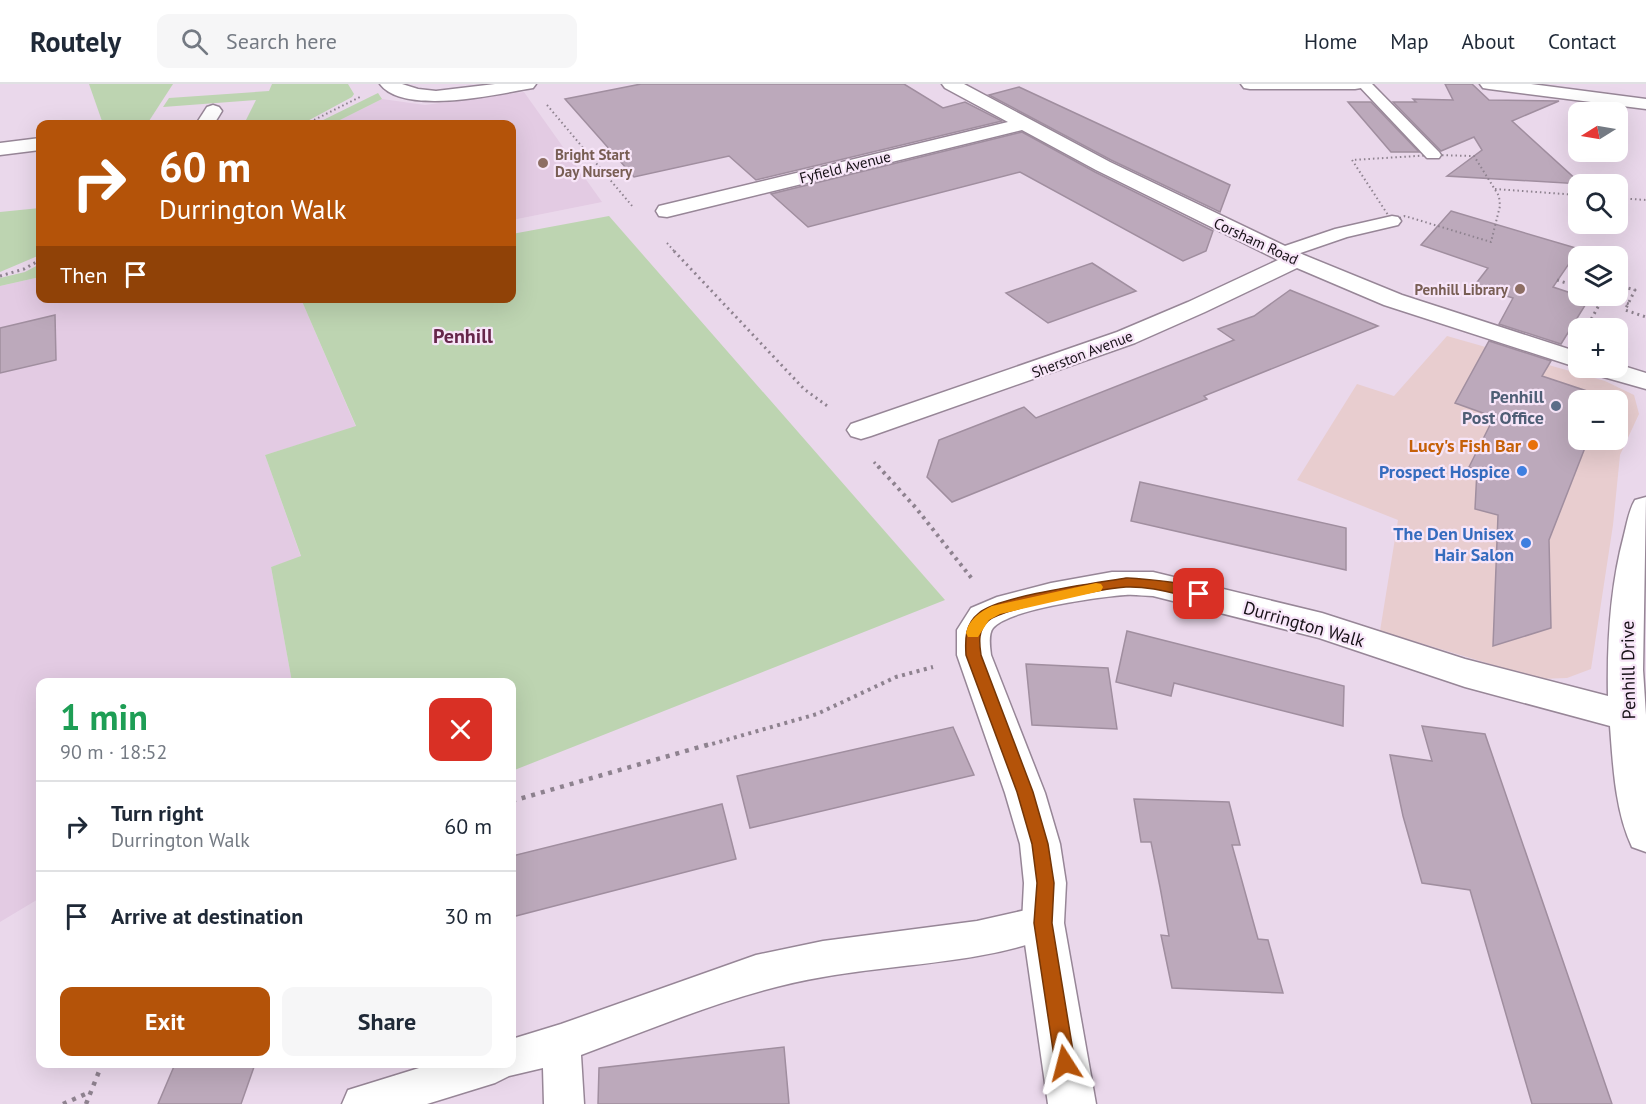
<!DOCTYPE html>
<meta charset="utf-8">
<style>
:root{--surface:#fff;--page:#f6f6f7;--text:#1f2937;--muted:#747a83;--line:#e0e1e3;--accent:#b45309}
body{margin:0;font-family:"PT Sans",sans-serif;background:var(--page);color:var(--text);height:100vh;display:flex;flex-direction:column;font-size:22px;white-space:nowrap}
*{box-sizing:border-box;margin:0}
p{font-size:20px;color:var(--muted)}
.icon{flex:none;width:33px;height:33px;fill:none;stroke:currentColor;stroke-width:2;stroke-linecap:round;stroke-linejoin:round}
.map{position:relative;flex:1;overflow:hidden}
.panel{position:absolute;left:36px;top:594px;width:480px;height:390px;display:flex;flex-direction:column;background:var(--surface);border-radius:12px;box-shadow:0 6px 24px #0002}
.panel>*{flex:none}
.hud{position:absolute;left:36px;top:36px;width:480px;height:183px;border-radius:12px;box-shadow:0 6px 24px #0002;background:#b45309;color:#fff;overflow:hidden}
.needle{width:39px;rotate:259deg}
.controls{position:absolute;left:1568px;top:18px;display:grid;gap:12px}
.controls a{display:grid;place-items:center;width:60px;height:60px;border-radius:12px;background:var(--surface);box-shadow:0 6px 24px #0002;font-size:30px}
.pin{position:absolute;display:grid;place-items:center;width:51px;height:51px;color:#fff;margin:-26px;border-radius:12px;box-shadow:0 3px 9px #0006}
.me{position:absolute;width:66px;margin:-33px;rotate:351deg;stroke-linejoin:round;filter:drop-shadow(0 0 4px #0008)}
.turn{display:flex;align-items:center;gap:21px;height:126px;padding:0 24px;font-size:27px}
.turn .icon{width:78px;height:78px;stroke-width:2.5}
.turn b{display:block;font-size:42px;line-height:51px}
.then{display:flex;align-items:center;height:57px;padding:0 24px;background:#0003;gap:12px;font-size:22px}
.round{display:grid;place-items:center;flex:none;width:63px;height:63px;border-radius:12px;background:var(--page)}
.headline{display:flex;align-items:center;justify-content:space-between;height:102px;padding:0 24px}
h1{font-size:36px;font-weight:600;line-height:45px;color:#1e9e55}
.primary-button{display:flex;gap:12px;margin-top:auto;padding:12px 24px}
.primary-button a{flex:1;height:69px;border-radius:12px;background:var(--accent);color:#fff;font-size:24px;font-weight:600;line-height:69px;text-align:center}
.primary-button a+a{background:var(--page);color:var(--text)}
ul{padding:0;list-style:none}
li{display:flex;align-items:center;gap:18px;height:90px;padding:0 24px;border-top:2px solid var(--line)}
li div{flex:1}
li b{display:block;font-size:22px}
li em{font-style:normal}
header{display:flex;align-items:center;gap:36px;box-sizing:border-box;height:84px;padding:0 30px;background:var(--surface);border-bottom:2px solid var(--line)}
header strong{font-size:28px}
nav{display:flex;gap:33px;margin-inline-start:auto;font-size:21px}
.search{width:420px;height:54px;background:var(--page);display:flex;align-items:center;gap:15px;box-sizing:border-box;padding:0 21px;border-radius:12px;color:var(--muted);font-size:22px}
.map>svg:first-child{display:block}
</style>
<header>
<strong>Routely</strong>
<div class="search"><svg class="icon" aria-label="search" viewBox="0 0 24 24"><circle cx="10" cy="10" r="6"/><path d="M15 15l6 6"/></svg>Search here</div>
<nav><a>Home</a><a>Map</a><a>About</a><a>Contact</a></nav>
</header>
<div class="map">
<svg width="1646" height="1020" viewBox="0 0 1646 1020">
<rect width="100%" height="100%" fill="#ead8eb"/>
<path fill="#e8cdcf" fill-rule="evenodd" d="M1447,252L1605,297L1634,311L1639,330L1620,371L1613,441L1591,585L1567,594L1540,595L1380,547L1398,436L1297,396L1357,300L1394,312ZM1578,316H1617V356H1578Z"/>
<g fill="#e3cbe3">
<path d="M524,8L602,118L512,136V40H332L382,15L425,21Z"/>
<path d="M40,193V214L301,215L356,343L265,371L301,473L271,483L292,598H40V814L0,838V202Z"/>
</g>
<g fill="#bdd4b1">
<path d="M89,0H173L149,37L142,40H103Z"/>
<path d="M272,0H348L354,10L352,13L302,40H244L256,16L163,23L169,14L269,7Z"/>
<path d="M378,9L382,15L332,40H315Z"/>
<path d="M40,124V171L0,188V128Z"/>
<path d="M609,132L945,516L512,687V598H292L271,483L301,472L265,371L356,342L301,215L512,214V150Z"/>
<path d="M40,180V193L0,202V194L25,188Z"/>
</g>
<g fill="#bca9bb" stroke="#a08e9f" stroke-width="1.5">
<path d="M641,0H904L943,24L965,18L1002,37L756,96L729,72L634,93L565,15Z"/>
<path d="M1445,0H1472L1489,16L1559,17L1512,37L1581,100L1447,92L1482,66L1474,53L1441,67L1393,18H1416L1413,15L1453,16Z"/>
<path d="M1019,3L1230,101L1220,128L1111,76L989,11Z"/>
<path d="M1348,18H1371L1419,68H1391Z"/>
<path d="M1022,48L1095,88L1213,147L1206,167L1183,177L1020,88L808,143L771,110Z"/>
<path d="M1451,127L1579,165L1553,203L1589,215L1561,260L1499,240L1513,214L1474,202L1488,184L1421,161Z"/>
<path d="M1092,179L1136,207L1048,239L1006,209Z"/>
<path d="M1290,206L1378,242L1204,312L1207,315L952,418L927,393L939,356L1024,323L1036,334L1234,256L1218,245L1254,232Z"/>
<path d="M55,231L56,276L0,289V244Z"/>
<path d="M1489,257L1551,277L1542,292L1605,313L1603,316H1578V356H1588L1549,456L1551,544L1493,562L1498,431L1475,425L1477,386L1469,383L1494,333L1455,319Z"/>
<path d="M1140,398L1346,444V486L1131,437Z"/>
<path d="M1127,547L1344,602L1343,642L1174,599L1171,612L1116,598Z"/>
<path d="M1026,580L1108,584L1117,645L1032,641Z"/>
<path d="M1422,642L1485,650L1612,1020H1532L1470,806L1422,799L1403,732L1390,671L1432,677Z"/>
<path d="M953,643L974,691L750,744L737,692Z"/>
<path d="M1134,715L1229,718L1240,761H1232L1258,855L1268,856L1283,909L1172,904L1161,851L1169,852L1160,803L1151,758H1141Z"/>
<path d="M722,720L736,775L512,833V772Z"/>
<path d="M784,963L789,1020H598L599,984Z"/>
<path d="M175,980H255L241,1020H158Z"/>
</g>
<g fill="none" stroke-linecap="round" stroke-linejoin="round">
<g stroke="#978697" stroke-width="3">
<g id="lane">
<path d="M1357,0H1372L1439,68L1441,71L1439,74H1427Z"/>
<path d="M1392,132L1398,133L1401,137L1398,141L1347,153L1283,175L1276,173L1274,169L1276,165L1335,145Z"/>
<path d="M1043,822L1055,827L1061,839L1055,851C982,880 899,879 823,893C739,907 660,942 581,971L584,1020H544L543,984L509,992L495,999L427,1020H342L348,1006L432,980H512V955L561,940L756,871L823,857L977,837Z"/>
</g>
</g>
<g stroke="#978697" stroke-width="3">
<g id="street">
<path d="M380,0H402L418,5L436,7L495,0H536L533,4L527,5C494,11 403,31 380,0Z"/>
<path d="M942,0H964L1110,78L1304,171L1402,211L1578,268L1579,284L1384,221L1297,184L1205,228L1135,259L871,352L861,355L851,352L847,346L851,340L1117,248L1188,218L1278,176L1096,86L1022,46L667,133L659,132L656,127L659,122L1008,38L945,4Z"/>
<path d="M1241,0H1364L1361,4L1355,5H1250L1244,4Z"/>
<path d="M1480,0H1531L1646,15V25L1489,5L1483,4Z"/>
<path d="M213,21L219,23L222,27L214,40H196L207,23Z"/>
<path d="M40,54V66L0,71V59Z"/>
<path d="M1617,280L1646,289V305L1593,290L1589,284H1617Z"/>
<path d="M1646,413L1643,586L1646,631V768L1632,763C1615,727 1613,681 1610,642L1465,603L1319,554L1153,512C1144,512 1134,510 1125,511C1099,513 1009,525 993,544C988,550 990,563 991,571L1045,709L1060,760L1066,799L1064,839L1096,1020H1048L1022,839L1024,799L1020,760L1005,709L957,571V546L971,524L997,513L1051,499L1112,488H1153L1322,529L1465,575L1608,612C1607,558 1610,503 1624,451C1627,439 1629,426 1635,416Z"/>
</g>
</g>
<g stroke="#8e828f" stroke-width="2" stroke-dasharray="1.5 3" stroke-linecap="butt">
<path d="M547,21L633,123"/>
<path d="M306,40L360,13"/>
<path d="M1433,71L1474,72L1499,112L1500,122L1491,158L1405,132L1392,137L1352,76Z"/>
<path d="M1495,105L1578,111"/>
<path d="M1617,114L1646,116"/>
<path d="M667,159L675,168"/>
</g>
<g stroke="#8e828f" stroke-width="3" stroke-dasharray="2 4" stroke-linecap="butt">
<path d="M674,167L804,305L830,324"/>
<path d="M0,192L24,185L40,176"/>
<path d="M1557,196L1578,203"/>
<path d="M1617,201L1635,206L1625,226L1646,233"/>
<path d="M1604,212L1629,220"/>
<path d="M1583,240L1588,241L1604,212"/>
<path d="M874,378L879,384"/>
</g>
<g stroke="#8e828f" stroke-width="4" stroke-dasharray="3 4.5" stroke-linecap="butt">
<path d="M878,382L916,424L973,496"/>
<path d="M705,662L817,630L896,593L933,583"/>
</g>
<g stroke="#8e828f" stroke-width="4.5" stroke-dasharray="4 6" stroke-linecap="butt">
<path d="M512,717L710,660"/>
<path d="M63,1020L90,1008"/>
<path d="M86,1020L102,980"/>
</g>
<use href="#lane" fill="#fff" fill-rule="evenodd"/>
<use href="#street" fill="#fff" fill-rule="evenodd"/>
</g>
<path fill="#b45309" stroke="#753606" stroke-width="1.5" d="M1126,494C1142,495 1197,498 1206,510L1199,515C1175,510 1151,502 1126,503C1106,504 1000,525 988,537C978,546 979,558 981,571L1033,708L1048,760L1054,799L1052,839L1075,979L1072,986L1065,989L1058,986L1055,979L1034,839L1037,799L1032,760L1017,708L966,571C965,555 965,540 979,529C998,512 1096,499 1126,494Z"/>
<path fill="#f59e0b" d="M1096,499L1101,500L1103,503L1101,507L1000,530L989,536L978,553H968L966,549C969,535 980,528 992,522Z"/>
<g fill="#8d6e63" stroke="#f7e5f8" stroke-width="2">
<circle cx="543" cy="79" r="6"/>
<circle cx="1520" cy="205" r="6"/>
</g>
<circle fill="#5c6f8a" stroke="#f7e5f8" stroke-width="2" cx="1556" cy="322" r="6"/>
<circle fill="#e8710a" stroke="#f7e5f8" stroke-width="2" cx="1533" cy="361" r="6"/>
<g fill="#3f7fe0" stroke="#f7e5f8" stroke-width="2">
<circle cx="1522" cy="387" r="6"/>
<circle cx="1526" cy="459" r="6"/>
</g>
<g text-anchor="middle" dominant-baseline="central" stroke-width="4.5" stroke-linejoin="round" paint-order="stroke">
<g font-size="15" font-weight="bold" fill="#785e54" stroke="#f7e5f8" text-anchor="start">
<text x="555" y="70">Bright Start<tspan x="555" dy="17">Day Nursery</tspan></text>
<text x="1508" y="205" text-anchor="end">Penhill Library</text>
</g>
<g font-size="15" fill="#171117" stroke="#f7e5f8">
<text transform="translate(845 83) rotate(-14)">Fyfield Avenue</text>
<text transform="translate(1256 157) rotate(25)">Corsham Road</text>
<text transform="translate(1082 270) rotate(-21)">Sherston Avenue</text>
</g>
<g font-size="18" font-weight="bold" fill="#4e5e75" stroke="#f7e5f8" text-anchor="end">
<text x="1544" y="312">Penhill<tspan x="1544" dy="21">Post Office</tspan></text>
</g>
<g font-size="18" font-weight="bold" fill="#c56008" stroke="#f7e5f8" text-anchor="end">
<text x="1521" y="361">Lucy's Fish Bar</text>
</g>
<g font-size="18" font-weight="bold" fill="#366cbe" stroke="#f7e5f8" text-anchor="end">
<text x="1510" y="387">Prospect Hospice</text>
<text x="1514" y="449">The Den Unisex<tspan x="1514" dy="21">Hair Salon</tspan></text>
</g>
<g font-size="18" fill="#171117" stroke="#f7e5f8">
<text transform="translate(1304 540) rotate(16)">Durrington Walk</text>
<text transform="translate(1628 586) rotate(-91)">Penhill Drive</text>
</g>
<g font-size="20" font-weight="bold" fill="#65264a" stroke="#f7e5f8">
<text x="463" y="252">Penhill</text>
</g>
</g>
</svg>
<div class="controls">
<a><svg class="needle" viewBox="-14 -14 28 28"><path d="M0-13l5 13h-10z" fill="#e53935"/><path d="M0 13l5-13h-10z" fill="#747a83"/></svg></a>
<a><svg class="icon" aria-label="search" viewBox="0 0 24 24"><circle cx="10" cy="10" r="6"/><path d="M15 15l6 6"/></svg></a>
<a><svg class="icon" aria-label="layers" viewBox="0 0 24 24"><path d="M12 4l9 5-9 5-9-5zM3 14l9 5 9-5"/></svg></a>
<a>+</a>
<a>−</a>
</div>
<div class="pin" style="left:1199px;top:510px;background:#d93025"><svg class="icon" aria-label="arrive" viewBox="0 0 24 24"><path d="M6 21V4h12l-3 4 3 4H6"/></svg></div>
<svg class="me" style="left:1065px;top:979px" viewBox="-20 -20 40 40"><path d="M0-17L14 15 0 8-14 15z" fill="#b45309" stroke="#fff" stroke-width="4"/></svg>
<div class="hud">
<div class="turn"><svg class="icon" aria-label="right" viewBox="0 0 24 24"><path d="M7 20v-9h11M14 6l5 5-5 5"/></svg><div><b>60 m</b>Durrington Walk</div></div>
<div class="then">Then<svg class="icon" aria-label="arrive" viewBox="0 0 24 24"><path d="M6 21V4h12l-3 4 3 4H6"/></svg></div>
</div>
<section class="panel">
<div class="headline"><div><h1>1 min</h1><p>90 m · 18:52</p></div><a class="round" style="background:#d93025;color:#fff"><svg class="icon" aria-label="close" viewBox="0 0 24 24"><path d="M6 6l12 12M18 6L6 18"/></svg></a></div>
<ul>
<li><svg class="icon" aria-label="right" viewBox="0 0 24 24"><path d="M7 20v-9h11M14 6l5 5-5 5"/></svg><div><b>Turn right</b><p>Durrington Walk</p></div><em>60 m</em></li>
<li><svg class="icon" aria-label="arrive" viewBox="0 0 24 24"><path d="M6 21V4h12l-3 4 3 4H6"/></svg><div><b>Arrive at destination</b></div><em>30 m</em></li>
</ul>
<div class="primary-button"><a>Exit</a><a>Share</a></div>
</section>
</div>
